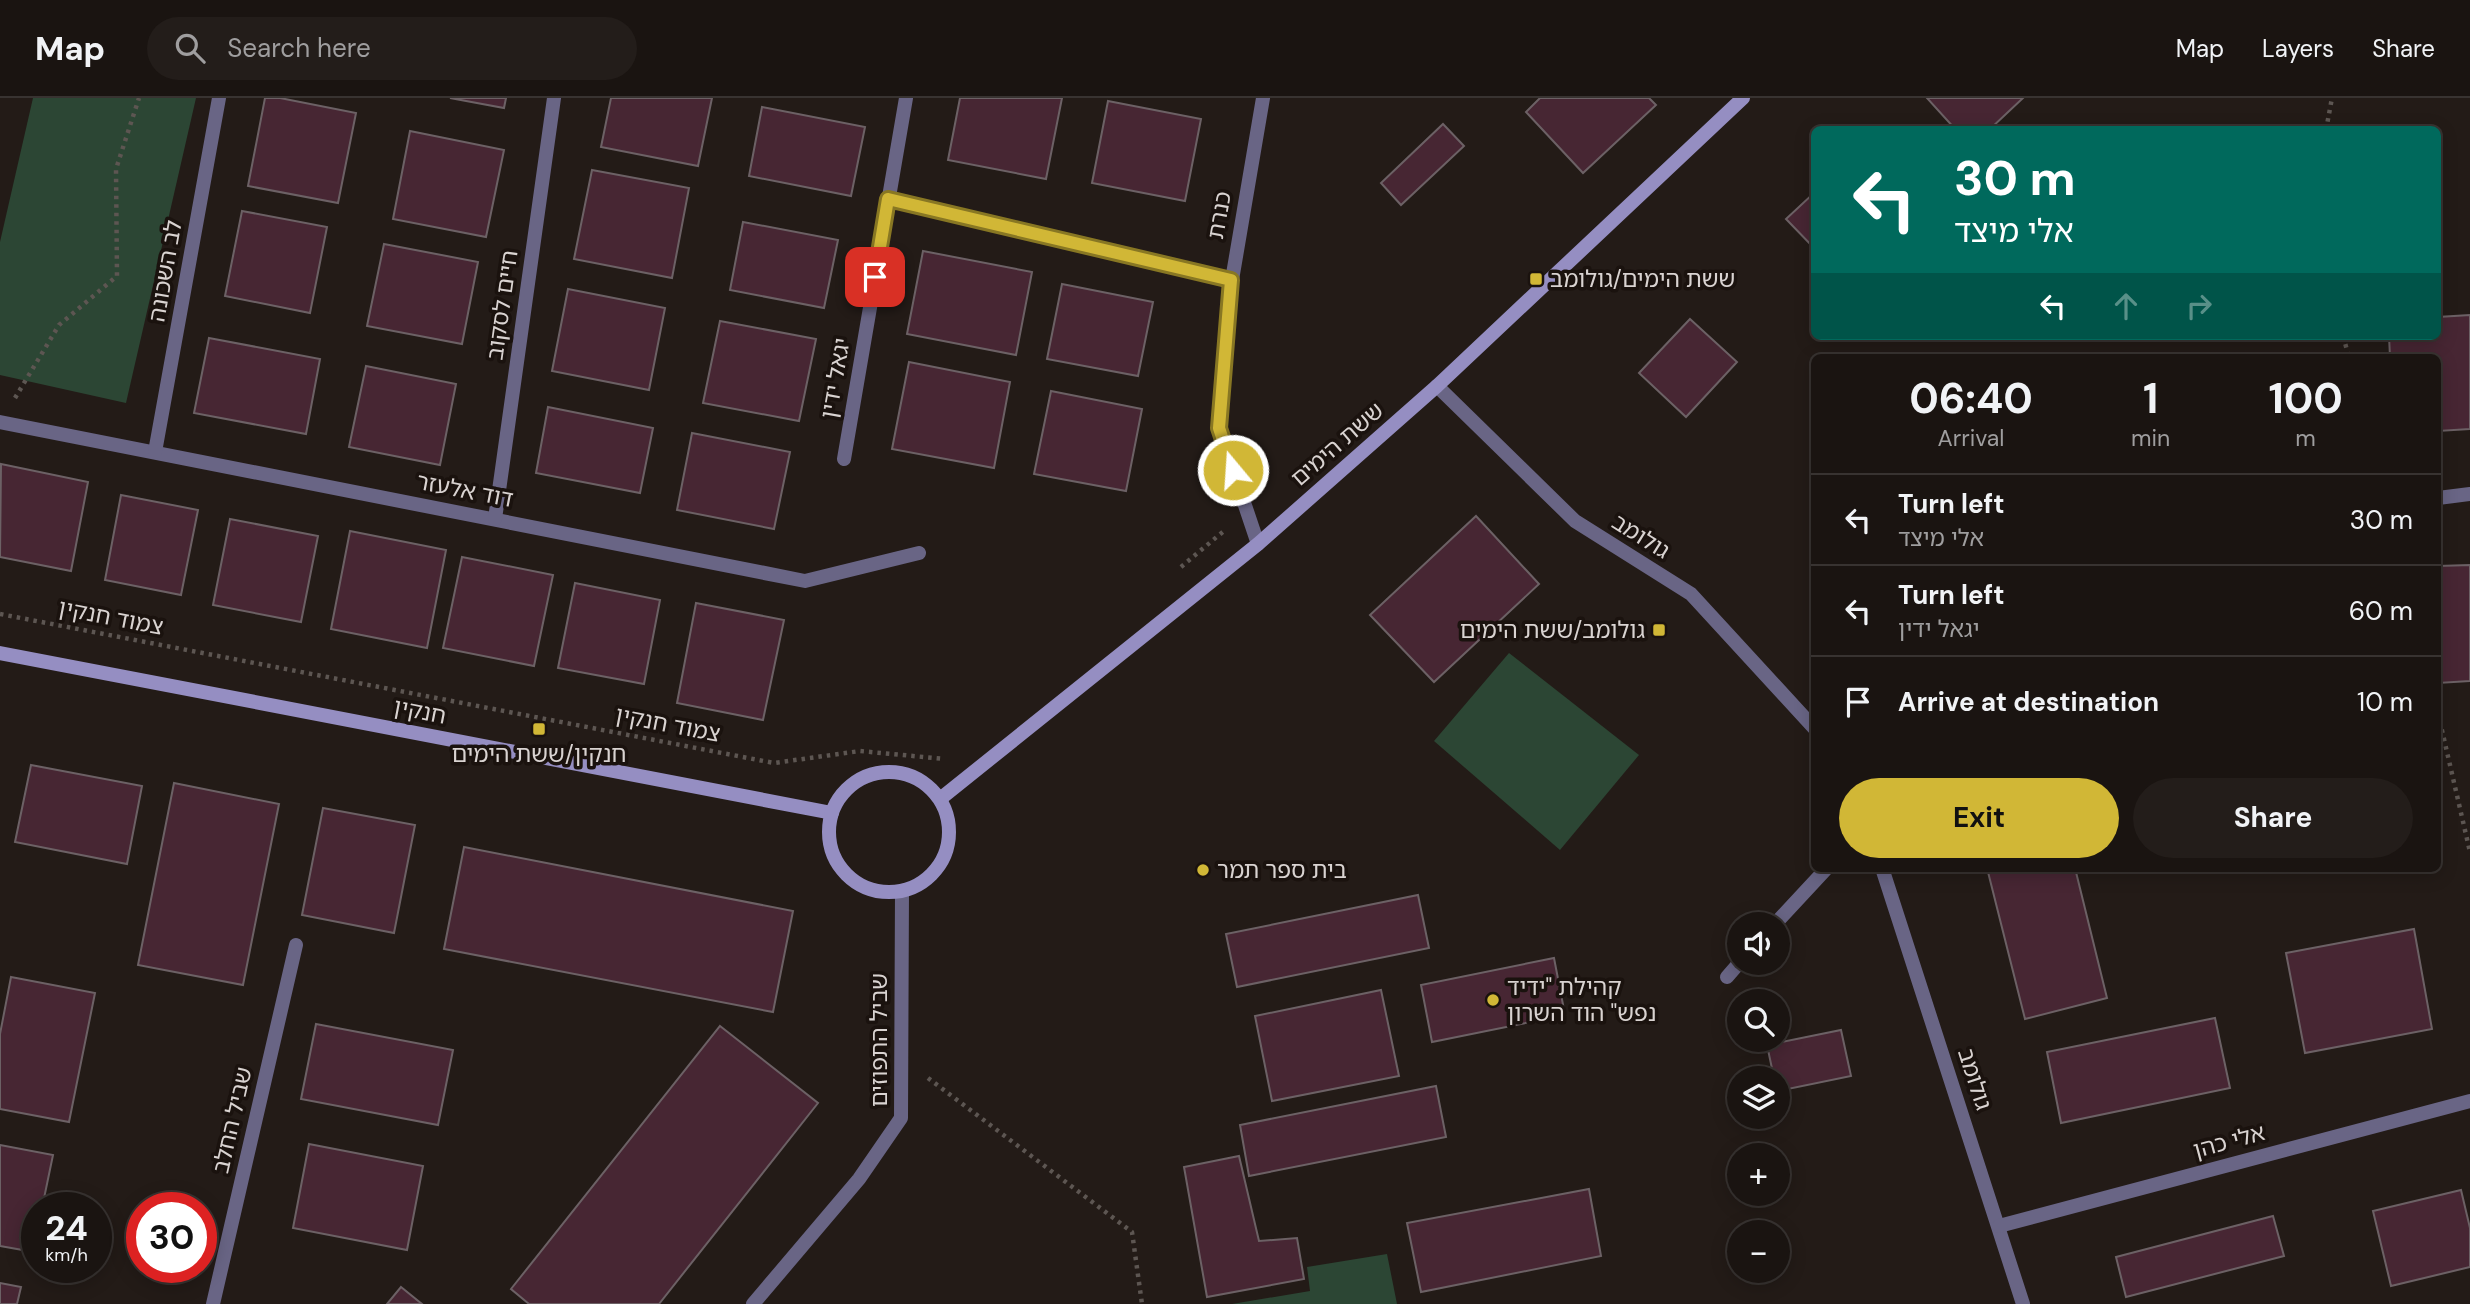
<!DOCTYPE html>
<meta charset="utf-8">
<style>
:root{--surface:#1a1411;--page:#231d1a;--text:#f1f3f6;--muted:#9f9e9f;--line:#383331;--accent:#d1b736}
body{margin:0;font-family:"DM Sans","Noto Sans Hebrew",sans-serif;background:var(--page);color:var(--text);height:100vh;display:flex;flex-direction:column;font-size:26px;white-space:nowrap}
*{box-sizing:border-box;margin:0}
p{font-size:23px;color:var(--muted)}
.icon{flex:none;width:38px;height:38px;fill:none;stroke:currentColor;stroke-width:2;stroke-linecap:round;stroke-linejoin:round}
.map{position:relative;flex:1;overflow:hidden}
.sheet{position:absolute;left:1811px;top:256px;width:630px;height:518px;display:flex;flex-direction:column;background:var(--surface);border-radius:10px;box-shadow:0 4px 18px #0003,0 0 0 2px var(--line)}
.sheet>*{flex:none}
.guide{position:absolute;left:1811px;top:28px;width:630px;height:214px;border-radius:10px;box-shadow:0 4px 18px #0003,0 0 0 2px var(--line);background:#00695c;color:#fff;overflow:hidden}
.fabs{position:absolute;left:1727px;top:814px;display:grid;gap:14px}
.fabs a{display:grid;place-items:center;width:63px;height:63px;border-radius:50%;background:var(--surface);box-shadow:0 4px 18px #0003,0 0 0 2px var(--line);font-size:35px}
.speed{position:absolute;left:21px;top:1094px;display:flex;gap:14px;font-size:35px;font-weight:700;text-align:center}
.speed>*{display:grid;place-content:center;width:91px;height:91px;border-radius:50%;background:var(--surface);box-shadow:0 4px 18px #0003,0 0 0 2px var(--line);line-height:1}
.speed small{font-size:18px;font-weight:400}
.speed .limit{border:10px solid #d22;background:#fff;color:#111}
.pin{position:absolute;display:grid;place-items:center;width:60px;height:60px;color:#fff;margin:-30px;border-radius:14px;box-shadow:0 4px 10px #0006}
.me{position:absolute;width:77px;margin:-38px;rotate:342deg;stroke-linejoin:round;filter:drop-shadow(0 0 5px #0008)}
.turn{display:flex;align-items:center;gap:24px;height:147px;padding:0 28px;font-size:32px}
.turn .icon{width:91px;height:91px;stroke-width:2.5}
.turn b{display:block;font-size:49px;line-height:60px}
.lanes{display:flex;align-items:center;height:66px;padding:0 28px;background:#0003;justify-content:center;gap:35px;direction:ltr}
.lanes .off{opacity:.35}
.eta{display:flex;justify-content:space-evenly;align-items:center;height:119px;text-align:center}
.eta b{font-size:42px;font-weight:700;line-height:49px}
.button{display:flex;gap:14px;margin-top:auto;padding:14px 28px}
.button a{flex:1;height:80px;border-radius:42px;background:var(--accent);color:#111;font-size:28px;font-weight:700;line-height:80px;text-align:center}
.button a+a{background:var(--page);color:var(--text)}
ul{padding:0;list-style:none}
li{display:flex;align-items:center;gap:21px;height:91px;padding:0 28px;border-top:2px solid var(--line)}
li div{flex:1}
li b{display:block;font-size:26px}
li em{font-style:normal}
header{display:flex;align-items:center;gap:42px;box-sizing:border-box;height:98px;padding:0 35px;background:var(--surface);border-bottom:2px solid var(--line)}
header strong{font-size:33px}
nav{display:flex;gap:38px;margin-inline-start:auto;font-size:24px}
.search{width:490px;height:63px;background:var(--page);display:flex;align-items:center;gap:18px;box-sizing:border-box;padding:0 24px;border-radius:38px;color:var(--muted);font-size:26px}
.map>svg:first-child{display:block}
</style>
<header>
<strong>Map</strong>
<div class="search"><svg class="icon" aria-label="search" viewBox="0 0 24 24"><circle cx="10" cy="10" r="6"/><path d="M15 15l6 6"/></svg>Search here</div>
<nav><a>Map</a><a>Layers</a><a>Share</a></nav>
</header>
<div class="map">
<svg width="2470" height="1206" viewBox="0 0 2470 1206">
<rect width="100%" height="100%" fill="#231b17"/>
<g fill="#2c4634">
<path d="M33,0H196L126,305L0,277V144Z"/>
<path d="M1509,555L1639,657L1560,752L1434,643Z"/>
<path d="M1387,1156L1397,1206H1232L1310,1193L1307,1169Z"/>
</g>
<g fill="#472633" stroke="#6c6165" stroke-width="2">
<path d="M265,0H280L356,15L338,105L248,88Z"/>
<path d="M450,0H506L504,10Z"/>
<path d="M611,0H712L698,68L601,49Z"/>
<path d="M960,0H1062L1046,81L948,62Z"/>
<path d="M1540,0H1649L1656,7L1583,75L1526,14Z"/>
<path d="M1927,0H2023L1989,32H1956Z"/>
<path d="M1108,3L1201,21L1185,103L1092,85Z"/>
<path d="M762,9L865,29L851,98L749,78Z"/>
<path d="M1443,26L1464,48L1401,107L1381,85Z"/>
<path d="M410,33L504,52L486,139L393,121Z"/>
<path d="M592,72L689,90L672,180L574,161Z"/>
<path d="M1815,94V151L1786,121Z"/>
<path d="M242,113L327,129L310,215L225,198Z"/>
<path d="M743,124L838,142L824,210L730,192Z"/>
<path d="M384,146L478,164L462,246L367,228Z"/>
<path d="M923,153L1032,174L1016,257L907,236Z"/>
<path d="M1062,186L1153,204L1138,278L1047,261Z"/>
<path d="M568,191L665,210L649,292L552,273Z"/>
<path d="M2470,217V331L2438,333V259H2390L2389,238H2438V219Z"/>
<path d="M1690,221L1737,264L1686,319L1639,275Z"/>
<path d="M720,223L816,241L799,323L703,305Z"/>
<path d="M209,240L320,261L306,336L194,315Z"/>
<path d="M909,264L1010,284L994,370L892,351Z"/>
<path d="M366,268L456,286L440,367L349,349Z"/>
<path d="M1051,293L1142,311L1126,393L1034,376Z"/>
<path d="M548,309L653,330L640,395L536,375Z"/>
<path d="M692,335L790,354L774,431L677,412Z"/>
<path d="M1,366L88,384L71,473L0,459Z"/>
<path d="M121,397L198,412L181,497L105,482Z"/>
<path d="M1476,418L1539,486L1434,584L1370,517Z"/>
<path d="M230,421L318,438L301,524L213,507Z"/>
<path d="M350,433L446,452L427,550L331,531Z"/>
<path d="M462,459L553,477L534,568L443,550Z"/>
<path d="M2470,467V583L2438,585V468Z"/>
<path d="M575,485L660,502L644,586L558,570Z"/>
<path d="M696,505L784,522L763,622L677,605Z"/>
<path d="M31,667L142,688L127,766L15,744Z"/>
<path d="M174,685L279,706L243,887L138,867Z"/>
<path d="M323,710L415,727L394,835L302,817Z"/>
<path d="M464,749L793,813L773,914L444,851Z"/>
<path d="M1987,770H2075L2107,900L2025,921Z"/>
<path d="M1418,797L1429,850L1237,889L1226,836Z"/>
<path d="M2414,831L2432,931L2305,955L2286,855Z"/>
<path d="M1554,860L1565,917L1432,944L1421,887Z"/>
<path d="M11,879L95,895L69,1024L0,1011V936Z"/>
<path d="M1381,892L1399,978L1272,1003L1255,918Z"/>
<path d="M2215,920L2230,990L2061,1025L2047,954Z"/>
<path d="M316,926L453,952L438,1027L301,1001Z"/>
<path d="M720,928L818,1005L659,1206H529L511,1191Z"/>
<path d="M1841,932L1851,978L1778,993V980H1774L1767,947Z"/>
<path d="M1436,988L1446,1039L1249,1078L1240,1027Z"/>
<path d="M309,1046L423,1068L407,1152L293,1130Z"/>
<path d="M0,1047L53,1057L42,1110H37V1138L34,1154L0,1148Z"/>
<path d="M1239,1058L1259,1143L1297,1140L1304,1181L1207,1199L1184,1069Z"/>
<path d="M1589,1091L1601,1158L1421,1194L1407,1125Z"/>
<path d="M2461,1092L2470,1130V1169L2391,1188L2373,1113Z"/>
<path d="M2273,1118L2284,1158L2126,1199L2116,1159Z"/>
<path d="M0,1185L21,1189L17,1206H0Z"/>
<path d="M401,1189L422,1206H387Z"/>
</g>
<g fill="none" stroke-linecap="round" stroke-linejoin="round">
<g stroke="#5d5652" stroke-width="4.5" stroke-dasharray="3.5 5" stroke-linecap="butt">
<path d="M2326,32L2332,0"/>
<path d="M2343,238L2349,259"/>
<path d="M15,300L59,227L117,178L116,71L139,0"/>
<path d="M1181,469L1225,432"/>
<path d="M0,516L774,665L860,653L945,661"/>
<path d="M2438,615L2470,754"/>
<path d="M928,980L1132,1134L1142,1206"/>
</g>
<g stroke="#696585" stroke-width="14">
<path d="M1775,826L1827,770"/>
<path d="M1727,879L1740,864"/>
</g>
<g stroke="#696585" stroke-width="14">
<path d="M889,101L1232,182"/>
<path d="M1437,288L1575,423L1691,496L1815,631"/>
<path d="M0,324L805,483L919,455"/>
<path d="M155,354L219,0"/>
<path d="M844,361L906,0"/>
<path d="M2438,400L2470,396"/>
<path d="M495,421L554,0"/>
<path d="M1258,446L1219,330L1232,182L1263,0"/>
<path d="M1882,770L2023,1206"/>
<path d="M1999,1128L2470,1003"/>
<path d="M213,1206L296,847"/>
<path d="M753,1206L859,1081L901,1020L902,793"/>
</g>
<g stroke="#958ec2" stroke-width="14">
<path d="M0,555L832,715"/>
<circle cx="889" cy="734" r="60"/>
<path d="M940,701L1258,446L1437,288L1743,0"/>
</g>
</g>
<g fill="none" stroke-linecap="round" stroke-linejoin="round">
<g stroke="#887723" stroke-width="18">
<path id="route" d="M875,179L888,101L1231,182L1219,330L1233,372"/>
</g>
<use href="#route" stroke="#d1b736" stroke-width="12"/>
</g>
<g fill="#d1b736" stroke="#1a120e" stroke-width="2.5">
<rect x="1529" y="174" width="14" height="14" rx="3.5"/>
<rect x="1652" y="525" width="14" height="14" rx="3.5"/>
<rect x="532" y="624" width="14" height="14" rx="3.5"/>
<circle cx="1203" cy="772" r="7"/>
<circle cx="1493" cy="902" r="7"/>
</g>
<g text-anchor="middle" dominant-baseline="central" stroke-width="7" stroke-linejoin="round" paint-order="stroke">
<g font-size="23" fill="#d9d3d1" stroke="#1a120e">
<text transform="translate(1219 117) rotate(-80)">כנרת</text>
<text transform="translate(165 173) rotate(-80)">לב השכונה</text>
<text transform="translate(502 207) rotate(-82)">חיים לסקוב</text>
<text transform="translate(835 280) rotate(-80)">יגאל ידין</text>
<text transform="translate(1337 346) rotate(-41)">ששת הימים</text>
<text transform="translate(465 392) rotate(11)">דוד אלעזר</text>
<text transform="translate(1641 438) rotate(32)">גולומב</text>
<text transform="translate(111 519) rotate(11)">צמוד חנקין</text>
<text transform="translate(420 613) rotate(11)">חנקין</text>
<text transform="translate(668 626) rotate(11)">צמוד חנקין</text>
<text transform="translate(879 942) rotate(-90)">שביל התפוזים</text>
<text transform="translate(1975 981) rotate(72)">גולומב</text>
<text transform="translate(232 1022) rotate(-77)">שביל החלב</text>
<text transform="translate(2229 1043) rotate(-15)">אלי כהן</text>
</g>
<g font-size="23" fill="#d9d3d1" stroke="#1a120e" text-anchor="start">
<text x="1550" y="181">ששת הימים/גולומב</text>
<text x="1645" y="532" text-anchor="end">גולומב/ששת הימים</text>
<text x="539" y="656" text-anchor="middle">חנקין/ששת הימים</text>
<text x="1217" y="772">בית ספר תמר</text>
<text x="1507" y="889">קהילת "ידיד<tspan x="1507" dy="26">נפש" הוד השרון</tspan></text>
</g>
</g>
</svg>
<div class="fabs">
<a><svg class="icon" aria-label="sound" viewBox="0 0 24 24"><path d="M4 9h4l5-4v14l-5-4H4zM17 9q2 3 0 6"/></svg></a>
<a><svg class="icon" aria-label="search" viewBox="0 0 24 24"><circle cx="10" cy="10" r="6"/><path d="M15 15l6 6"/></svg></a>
<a><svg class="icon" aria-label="layers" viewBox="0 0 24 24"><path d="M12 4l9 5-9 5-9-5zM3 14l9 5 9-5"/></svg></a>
<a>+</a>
<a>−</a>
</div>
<div class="speed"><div>24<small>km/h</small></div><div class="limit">30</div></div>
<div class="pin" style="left:875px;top:179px;background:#d93025"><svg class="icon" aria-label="arrive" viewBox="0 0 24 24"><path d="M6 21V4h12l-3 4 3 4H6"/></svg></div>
<svg class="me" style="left:1233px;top:372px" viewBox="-20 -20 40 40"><circle r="17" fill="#d1b736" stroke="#fff" stroke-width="3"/><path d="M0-11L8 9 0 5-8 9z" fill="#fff"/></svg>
<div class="guide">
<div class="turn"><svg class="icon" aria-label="left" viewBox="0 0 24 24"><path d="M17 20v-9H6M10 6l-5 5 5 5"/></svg><div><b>30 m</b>אלי מיצד</div></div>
<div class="lanes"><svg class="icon" aria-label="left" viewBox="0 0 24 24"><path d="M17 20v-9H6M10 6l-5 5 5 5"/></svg><svg class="icon off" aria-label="ahead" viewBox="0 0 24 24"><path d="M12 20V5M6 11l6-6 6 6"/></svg><svg class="icon off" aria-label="right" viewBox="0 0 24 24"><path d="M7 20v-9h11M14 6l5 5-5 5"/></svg></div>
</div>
<section class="sheet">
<div class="eta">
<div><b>06:40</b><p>Arrival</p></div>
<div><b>1</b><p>min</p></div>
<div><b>100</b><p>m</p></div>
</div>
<ul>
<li><svg class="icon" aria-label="left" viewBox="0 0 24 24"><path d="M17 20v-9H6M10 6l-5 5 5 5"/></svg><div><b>Turn left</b><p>אלי מיצד</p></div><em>30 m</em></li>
<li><svg class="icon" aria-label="left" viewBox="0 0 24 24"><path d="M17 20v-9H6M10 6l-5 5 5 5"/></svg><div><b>Turn left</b><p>יגאל ידין</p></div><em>60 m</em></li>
<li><svg class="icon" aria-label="arrive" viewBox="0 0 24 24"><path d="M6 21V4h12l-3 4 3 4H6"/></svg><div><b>Arrive at destination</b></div><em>10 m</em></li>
</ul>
<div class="button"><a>Exit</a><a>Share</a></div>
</section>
</div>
